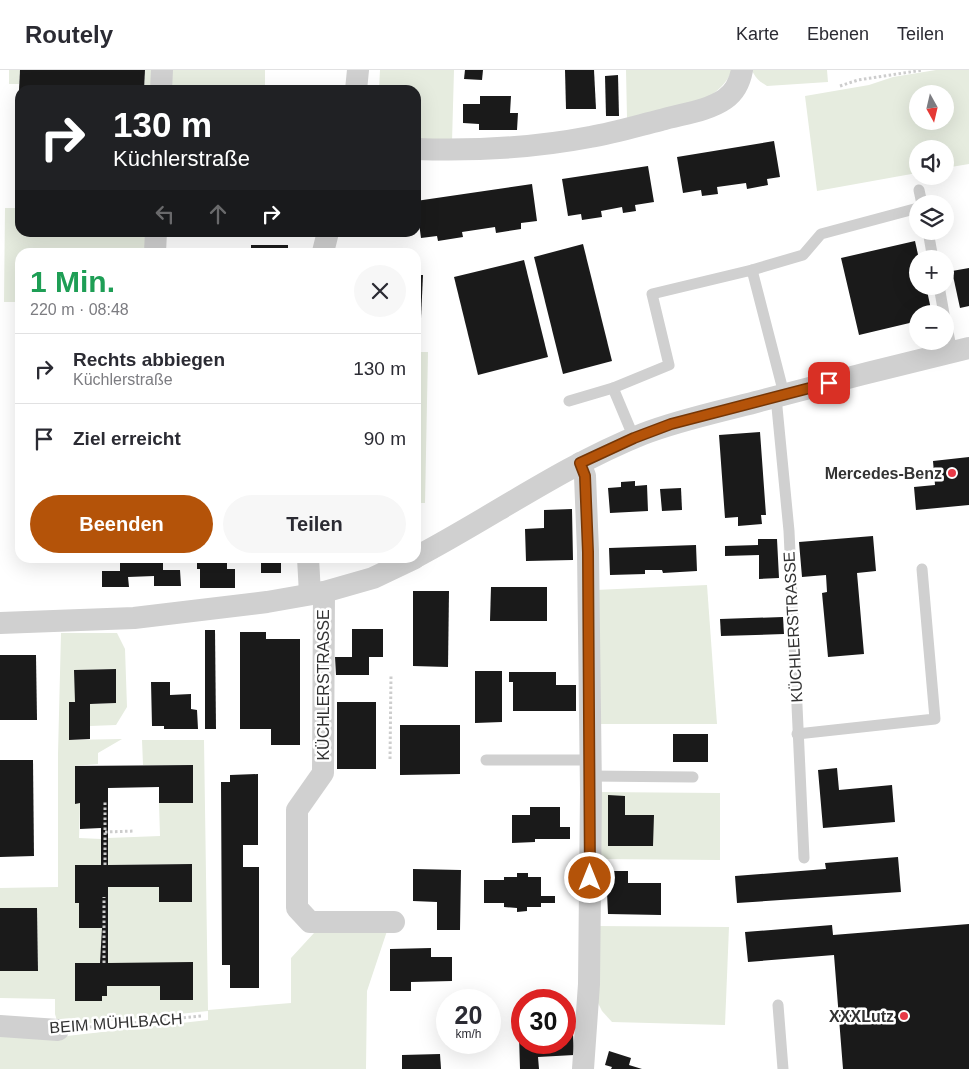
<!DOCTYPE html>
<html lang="de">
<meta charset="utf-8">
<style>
:root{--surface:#fff;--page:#f7f7f7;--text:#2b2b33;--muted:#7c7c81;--line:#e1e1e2;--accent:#b45309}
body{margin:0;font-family:Arial,sans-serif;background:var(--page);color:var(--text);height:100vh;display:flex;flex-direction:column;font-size:19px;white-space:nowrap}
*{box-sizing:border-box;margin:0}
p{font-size:16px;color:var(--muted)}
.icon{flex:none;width:28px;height:28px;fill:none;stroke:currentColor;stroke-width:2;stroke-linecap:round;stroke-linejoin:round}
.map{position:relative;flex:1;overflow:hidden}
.drawer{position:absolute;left:15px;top:178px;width:406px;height:315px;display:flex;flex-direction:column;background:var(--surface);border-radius:15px;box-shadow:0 5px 20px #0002}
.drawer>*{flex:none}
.top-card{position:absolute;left:15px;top:15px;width:406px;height:152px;border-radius:15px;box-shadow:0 5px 20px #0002;background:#202124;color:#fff;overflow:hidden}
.needle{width:32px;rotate:172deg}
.tools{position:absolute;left:909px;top:15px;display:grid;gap:10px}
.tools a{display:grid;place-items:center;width:45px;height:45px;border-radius:50%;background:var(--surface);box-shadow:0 5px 20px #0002;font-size:25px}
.speed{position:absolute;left:436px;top:919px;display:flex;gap:10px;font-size:25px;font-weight:700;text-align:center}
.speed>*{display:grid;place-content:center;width:65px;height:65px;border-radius:50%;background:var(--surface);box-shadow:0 5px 20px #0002;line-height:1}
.speed small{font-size:12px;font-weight:400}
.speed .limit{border:8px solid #d22;background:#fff;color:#111}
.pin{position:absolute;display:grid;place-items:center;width:42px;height:42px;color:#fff;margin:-21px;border-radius:10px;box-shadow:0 2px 8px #0006}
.me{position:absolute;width:55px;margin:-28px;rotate:0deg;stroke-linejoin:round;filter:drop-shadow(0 0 4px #0008)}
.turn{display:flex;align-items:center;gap:18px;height:105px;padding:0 15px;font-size:22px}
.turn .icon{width:65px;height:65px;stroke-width:2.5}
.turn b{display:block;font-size:35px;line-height:42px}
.lanes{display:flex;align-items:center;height:48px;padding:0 15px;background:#0003;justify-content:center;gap:25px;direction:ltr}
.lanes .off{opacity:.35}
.round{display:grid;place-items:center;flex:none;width:52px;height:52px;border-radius:26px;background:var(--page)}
.overview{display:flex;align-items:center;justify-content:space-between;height:85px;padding:0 15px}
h1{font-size:30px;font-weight:700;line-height:38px;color:#1e9e55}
.cta{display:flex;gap:10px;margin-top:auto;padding:10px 15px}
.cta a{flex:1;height:58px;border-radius:30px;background:var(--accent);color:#fff;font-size:20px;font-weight:700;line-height:58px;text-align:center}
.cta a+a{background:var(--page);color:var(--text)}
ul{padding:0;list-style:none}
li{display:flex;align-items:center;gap:15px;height:70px;padding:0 15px;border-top:1px solid var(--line)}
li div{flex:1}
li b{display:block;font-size:19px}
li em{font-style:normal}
header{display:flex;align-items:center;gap:30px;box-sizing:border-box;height:70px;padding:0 25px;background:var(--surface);border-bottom:1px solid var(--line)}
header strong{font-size:24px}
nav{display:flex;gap:28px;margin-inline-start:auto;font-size:18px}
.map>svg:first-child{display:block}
</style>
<header>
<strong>Routely</strong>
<nav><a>Karte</a><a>Ebenen</a><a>Teilen</a></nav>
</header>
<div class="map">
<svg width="969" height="999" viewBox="0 0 969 999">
<rect width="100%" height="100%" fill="#fff"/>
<g fill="#e6ecdf" fill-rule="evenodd">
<path d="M9,0H20L19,14H9Z"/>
<path d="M145,0H153L152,20H144Z"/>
<path d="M170,0H265V20H169Z"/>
<path d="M380,0H454L452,72L416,71V20H379Z"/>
<path d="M626,0H732C729,9 721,18 713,24C696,35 648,43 627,48Z"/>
<path d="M752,0H827L828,12L767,16C760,12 755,8 752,0Z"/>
<path d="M936,0H969V94L945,98V79H918L917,103L817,121L805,26L869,15L893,7ZM918,24H945V51H918Z"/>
<path d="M5,138H20V162L147,163V182H20V232H4Z"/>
<path d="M416,282H428L425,433H416Z"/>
<path d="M707,515L717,654H596L595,520Z"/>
<path d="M61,563H117L125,579L127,637L116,655L90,656V634L116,633L115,599L75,600V632L70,670L122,669L98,683V694L75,696V733H80L79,768L101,769V795H75V832L79,833V857L108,817H159V832H192V794L108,795V768L160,766L159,733L193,695H143L142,670H204L208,940L291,933V888L314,863L388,858L367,921L366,999H0V963L58,967L208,950V941L63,956L58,954L55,944V929L0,928V901L38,900L37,838H0V818L58,817V684Z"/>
<path d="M597,722L720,723V790L596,789Z"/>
<path d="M595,856L729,857L725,955L612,952L602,941L594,925Z"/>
</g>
<g fill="#1a1a1a">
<path d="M20,0H145L144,20H19Z"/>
<path d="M465,0H483L482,10L464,9Z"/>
<path d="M565,0H594L596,39H566Z"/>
<path d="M618,5L619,46H606L605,6Z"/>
<path d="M480,26H511L510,43H518L517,60H479V54L463,53V34H480Z"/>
<path d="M774,71L780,107L767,109L768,115L747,119L746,113L717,117L718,124L702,126L701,120L683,123L677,87Z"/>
<path d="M18,84H20V117L17,116Z"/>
<path d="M648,96L654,132L635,135L636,141L623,143L622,137L601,141L602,147L582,150L581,144L568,146L562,109Z"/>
<path d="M532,114L537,151L521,153V159L496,163L495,157L462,162L463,167L438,171L437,166L421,168L416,131Z"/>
<path d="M915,171L919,189H918V216H926L932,244H918V251L859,265L841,188Z"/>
<path d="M583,174L612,291L563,304L534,187Z"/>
<rect x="251" y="175" width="37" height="7"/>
<path d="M524,190L548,287L478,305L454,207Z"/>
<path d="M969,198V236L960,238L952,201Z"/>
<path d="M416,205H423L421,248H416Z"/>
<path d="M760,362L766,445H761L762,454L738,456V447L725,448L719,365Z"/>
<path d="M969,387V435L916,440L914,417L935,415L933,391Z"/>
<path d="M635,411V416L647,415L648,441L610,443L608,418L621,417V412Z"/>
<path d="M681,418L682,440L662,441L660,419Z"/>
<path d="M572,439L573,490L526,491L525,459L544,458V440Z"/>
<path d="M873,466L876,501L857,503L864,584L828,587L822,523L827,522L826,505L802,507L799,472Z"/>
<path d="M758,469H777L779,508L759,509V485L725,486V476L758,475Z"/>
<path d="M696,475L697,501L663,503L662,500H645V504L610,505L609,478Z"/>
<path d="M120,488H163V500H180L181,516H154V506L128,507L129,517H102V501H120Z"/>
<path d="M197,488H227V499H235V518H200V499H197Z"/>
<rect x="261" y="488" width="20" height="15"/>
<path d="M491,517H547V551H490Z"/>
<path d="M413,521H449L448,597L413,596Z"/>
<path d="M783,547L784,564L721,566L720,549Z"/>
<path d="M352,559H383V587H369V605H336L335,587H352Z"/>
<path d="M205,560H215L216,659H205Z"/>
<path d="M240,562H266V569H300V675H271V659H240Z"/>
<path d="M0,585H36L37,650H0Z"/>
<path d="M116,599V633L90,634V669L69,670V632H75L74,600Z"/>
<path d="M475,601H502V652L475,653Z"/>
<path d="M509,602H556V615H576V641H513V612H509Z"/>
<path d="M151,612H170V625L191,624V639L197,640L198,659H164V656H152Z"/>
<rect x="337" y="632" width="39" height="67"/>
<path d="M400,655H460V704L400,705Z"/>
<rect x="673" y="664" width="35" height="28"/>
<path d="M0,690H33L34,786L0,787Z"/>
<path d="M193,695V733H159V717L108,718V795L192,794V832H159V817H108V893L193,892V930H160V916H107V926H102V931H75V893H100L102,858H79V833H75V795H101V758L80,759V733L75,734V696Z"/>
<path d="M837,698L839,720L892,715L895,752L823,758L818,700Z"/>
<path d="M258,704V775H243V797H259V918H230V895H222L221,712H230V705Z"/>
<path d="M608,725L625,726V745H654L653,776H608Z"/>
<path d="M530,737H560V757H570V769H535V772L512,773V745H530Z"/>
<path d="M898,787L901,822L737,833L735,806L826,799L825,793Z"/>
<path d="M413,799L461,800L460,860H437V832L413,831Z"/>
<path d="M606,801H628V813H661V845L608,844Z"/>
<path d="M517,803H528V807H541V826H555V833H541V837H527V841L517,842V838L504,837V833H484V810H504V807H517Z"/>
<path d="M0,838H37L38,901H0Z"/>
<path d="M969,854V999H843L834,885L748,892L745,862L832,855L833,865Z"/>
<path d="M431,878V887H452V911L411,912V921H390V879Z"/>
<path d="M518,931H522V972H565V964H573L574,985L538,987L539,999H520Z"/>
<path d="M609,981L631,988L629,995L642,999H611L612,997L605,995Z"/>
<path d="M440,984L441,999H402V985Z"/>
</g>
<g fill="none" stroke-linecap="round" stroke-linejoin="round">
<g stroke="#cdcdcd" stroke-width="3" stroke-dasharray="2.5 2.5" stroke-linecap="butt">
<path d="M840,16L858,10L923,0"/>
<path d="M390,689L391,605"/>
<path d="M105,762L135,761"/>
<path d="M105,795V730"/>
<path d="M104,893V827"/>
<path d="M79,958L202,946"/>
</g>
<g stroke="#d0d0d0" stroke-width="11">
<path d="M919,120L922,134"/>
<path d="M928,161L933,189"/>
<path d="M752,200L803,185L821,164L918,138"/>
<path d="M939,216L944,244"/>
<path d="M945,247L952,282"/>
<path d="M613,318L634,368"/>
<path d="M776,327L789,461L804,788"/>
<path d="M569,331L613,318L669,295L652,224L752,200L784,324"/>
<path d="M797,664L935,649L922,499"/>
<path d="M486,690H590"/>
<path d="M590,706L693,707"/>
<path d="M778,935L783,999"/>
</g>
<g stroke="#d0d0d0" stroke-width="22">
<path d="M161,20L162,0"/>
<path d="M356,20L358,0"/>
<path d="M416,79C475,81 533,78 590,67C614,63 637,56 661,50C681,44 708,41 725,29C735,22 740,11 742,0"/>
<path d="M155,182L156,162"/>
<path d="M323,182L328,162"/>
<path d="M580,393L585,406L588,481L591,722L589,914L583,999"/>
<path d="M416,487C492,447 563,396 643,364C679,350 718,342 756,332C827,313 898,295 969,278"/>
<path d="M308,488L310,524"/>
<path d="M324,522L323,703L297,740V838L310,852H394"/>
<path d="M0,553L134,548L267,532L324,522L373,508L415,488"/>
<path d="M0,956L58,960"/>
</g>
</g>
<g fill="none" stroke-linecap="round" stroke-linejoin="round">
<g stroke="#753606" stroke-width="12">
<path id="route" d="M590,808L588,482L585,406L580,393L634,368L671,354L829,313"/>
</g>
<use href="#route" stroke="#b45309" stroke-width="9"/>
</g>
<g fill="#e63946" stroke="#fff" stroke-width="2">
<circle cx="952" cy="403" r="5"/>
<circle cx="904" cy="946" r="5"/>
</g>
<g text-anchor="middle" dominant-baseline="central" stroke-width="5" stroke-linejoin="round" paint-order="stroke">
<g font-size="16" font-weight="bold" fill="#333" stroke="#fff" text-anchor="end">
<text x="942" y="403">Mercedes-Benz</text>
<text x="894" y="946">XXXLutz</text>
</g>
<g font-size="16" fill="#333" stroke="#fff">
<text transform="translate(793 557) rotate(-93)">KÜCHLERSTRASSE</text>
<text transform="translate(323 615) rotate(-90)">KÜCHLERSTRASSE</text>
<text transform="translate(116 953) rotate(-4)">BEIM MÜHLBACH</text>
</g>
</g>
</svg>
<div class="tools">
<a><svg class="needle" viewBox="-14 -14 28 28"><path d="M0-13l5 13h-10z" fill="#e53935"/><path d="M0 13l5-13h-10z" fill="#7c7c81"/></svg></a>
<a><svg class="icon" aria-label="sound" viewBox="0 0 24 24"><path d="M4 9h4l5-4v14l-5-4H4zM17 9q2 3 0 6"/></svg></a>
<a><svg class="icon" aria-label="layers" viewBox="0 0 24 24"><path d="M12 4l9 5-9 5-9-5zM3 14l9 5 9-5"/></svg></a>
<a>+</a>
<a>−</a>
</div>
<div class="speed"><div>20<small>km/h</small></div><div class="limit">30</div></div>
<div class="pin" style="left:829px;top:313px;background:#d93025"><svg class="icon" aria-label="arrive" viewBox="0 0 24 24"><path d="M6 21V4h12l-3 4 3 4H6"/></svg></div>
<svg class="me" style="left:590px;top:808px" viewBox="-20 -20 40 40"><circle r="17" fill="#b45309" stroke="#fff" stroke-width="3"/><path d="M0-11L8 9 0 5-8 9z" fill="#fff"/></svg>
<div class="top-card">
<div class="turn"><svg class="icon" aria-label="right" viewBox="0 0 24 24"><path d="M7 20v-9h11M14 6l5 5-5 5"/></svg><div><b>130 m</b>Küchlerstraße</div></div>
<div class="lanes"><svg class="icon off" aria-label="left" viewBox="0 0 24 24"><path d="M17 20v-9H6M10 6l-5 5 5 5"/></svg><svg class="icon off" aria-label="ahead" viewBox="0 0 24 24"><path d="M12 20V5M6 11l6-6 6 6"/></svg><svg class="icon" aria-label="right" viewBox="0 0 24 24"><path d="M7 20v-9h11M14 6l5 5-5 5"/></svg></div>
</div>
<section class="drawer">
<div class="overview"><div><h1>1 Min.</h1><p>220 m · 08:48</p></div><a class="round"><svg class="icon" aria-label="close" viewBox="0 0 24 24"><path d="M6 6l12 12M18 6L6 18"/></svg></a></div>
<ul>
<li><svg class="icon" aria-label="right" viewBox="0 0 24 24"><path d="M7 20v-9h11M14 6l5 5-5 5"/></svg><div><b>Rechts abbiegen</b><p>Küchlerstraße</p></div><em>130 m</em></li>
<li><svg class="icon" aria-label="arrive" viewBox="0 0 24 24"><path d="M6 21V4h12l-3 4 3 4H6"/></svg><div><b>Ziel erreicht</b></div><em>90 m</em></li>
</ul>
<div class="cta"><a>Beenden</a><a>Teilen</a></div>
</section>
</div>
